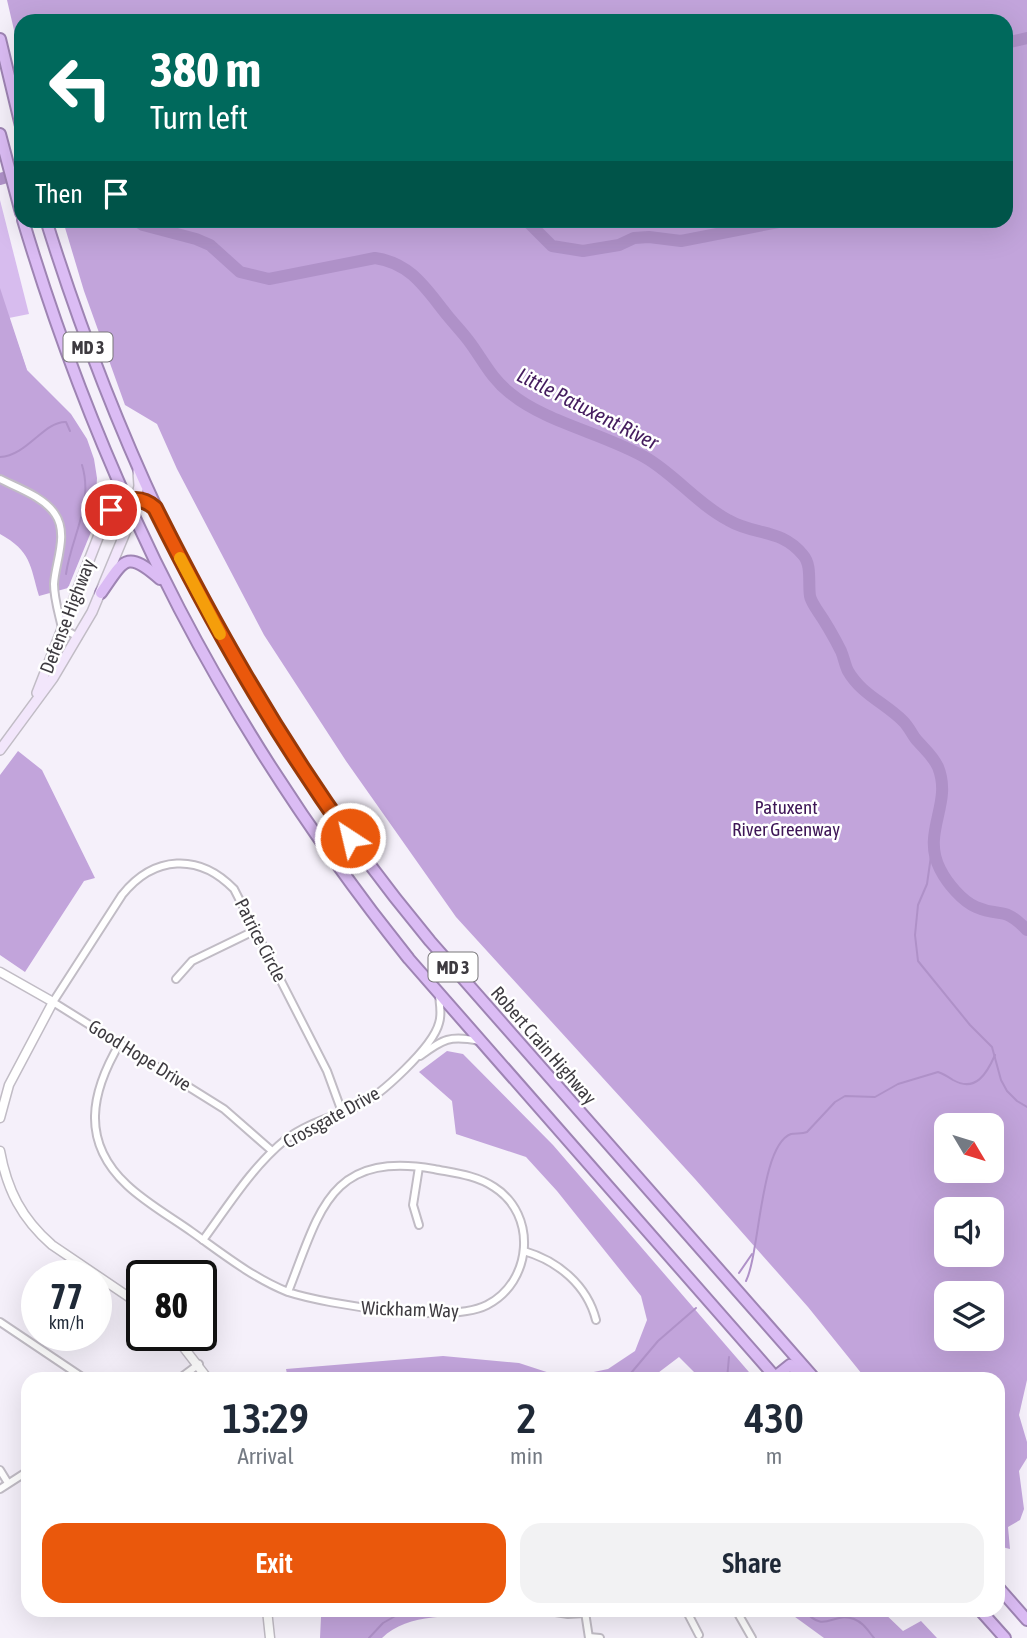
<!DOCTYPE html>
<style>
:root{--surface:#fff;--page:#f2f2f3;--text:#1f2937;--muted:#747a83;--accent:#ea580c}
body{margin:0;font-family:"Asap Condensed",sans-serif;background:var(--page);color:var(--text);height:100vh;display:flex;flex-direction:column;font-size:26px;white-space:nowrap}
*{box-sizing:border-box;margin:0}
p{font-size:23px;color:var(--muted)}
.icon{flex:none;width:38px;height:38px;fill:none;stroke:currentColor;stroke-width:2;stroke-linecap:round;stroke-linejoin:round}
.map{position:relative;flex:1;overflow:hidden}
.panel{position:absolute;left:21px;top:1372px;width:984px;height:245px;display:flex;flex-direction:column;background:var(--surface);border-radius:21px;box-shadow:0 7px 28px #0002}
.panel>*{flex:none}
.top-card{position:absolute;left:14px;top:14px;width:999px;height:214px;border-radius:21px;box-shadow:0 7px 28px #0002;background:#00695c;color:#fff;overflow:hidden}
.needle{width:46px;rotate:128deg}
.controls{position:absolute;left:934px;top:1113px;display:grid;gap:14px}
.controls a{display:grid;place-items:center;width:70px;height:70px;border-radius:14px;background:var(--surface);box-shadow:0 7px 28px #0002;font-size:35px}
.speed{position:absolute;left:21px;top:1260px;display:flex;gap:14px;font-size:35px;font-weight:700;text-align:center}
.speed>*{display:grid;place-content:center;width:91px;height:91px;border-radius:50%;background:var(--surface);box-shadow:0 7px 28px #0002;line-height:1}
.speed small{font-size:18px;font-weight:400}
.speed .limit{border:4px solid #111;border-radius:10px;background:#fff;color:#111}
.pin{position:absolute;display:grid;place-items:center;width:60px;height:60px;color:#fff;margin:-30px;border:4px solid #fff;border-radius:50%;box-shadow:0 2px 7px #0007}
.me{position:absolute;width:77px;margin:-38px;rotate:325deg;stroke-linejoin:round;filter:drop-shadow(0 0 5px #0008)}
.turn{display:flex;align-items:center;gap:24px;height:147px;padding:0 21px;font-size:32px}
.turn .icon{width:91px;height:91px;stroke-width:2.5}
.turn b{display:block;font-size:49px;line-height:60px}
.then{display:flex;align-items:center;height:66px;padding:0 21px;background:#0003;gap:14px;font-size:26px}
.eta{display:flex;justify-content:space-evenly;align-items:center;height:119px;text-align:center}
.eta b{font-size:42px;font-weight:600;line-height:49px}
.primary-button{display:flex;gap:14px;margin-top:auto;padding:14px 21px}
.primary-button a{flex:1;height:80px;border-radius:21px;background:var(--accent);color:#fff;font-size:28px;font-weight:600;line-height:80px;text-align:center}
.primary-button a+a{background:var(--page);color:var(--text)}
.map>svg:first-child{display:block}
</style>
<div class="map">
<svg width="1027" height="1638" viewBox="0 0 1027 1638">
<rect width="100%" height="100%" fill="#f5f0fa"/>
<path fill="#d7bcee" d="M0,200L29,314L9,318L27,370L0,373Z"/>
<g fill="#c2a4db" fill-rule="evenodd">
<path d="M7,0H1027V1380L1019,1415L1027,1442V1458L1019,1471L1024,1509L1020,1520L1008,1527L1010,1549L998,1546V1379H866L808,1307L695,1179L456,917L346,761L264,635L177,469L157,424L125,405L84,291L63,221L1006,220V21H21V60ZM992,1125V1171H947V1125ZM992,1209V1255H947V1209ZM992,1293V1339H947V1293Z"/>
<path d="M0,288L27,370L71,414L87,439L94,459L97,478L95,512L91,532L68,588L39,596C30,565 31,551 0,534Z"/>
<path d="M18,751L42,770L95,878L84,881L25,972L0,955V775Z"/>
<path d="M447,1051L463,1054L553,1145L755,1379H701L679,1357L650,1379H468L429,1376L377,1379H288L286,1369L443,1356L519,1363L565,1378L608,1369L635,1351L647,1320L641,1296L557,1191L526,1157L456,1134L452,1101L419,1072Z"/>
<path d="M360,1610H489V1615C455,1617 408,1612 382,1638H320L321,1617Z"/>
<path d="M789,1610H881L903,1631L921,1621L937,1638H824L791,1614Z"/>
</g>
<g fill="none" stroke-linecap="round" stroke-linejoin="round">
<g stroke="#af91c8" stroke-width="2">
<path d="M0,457C27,456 44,421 66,422L70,431"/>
<path d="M66,574C71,537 94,504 82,465"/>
<path d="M932,849L927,884L918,905L915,935L918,961L970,1025L992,1047L1001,1080L1007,1091L1017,1101L1027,1107"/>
<path d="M739,1273L752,1254"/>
<path d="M746,1281C760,1253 760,1145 791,1134C796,1133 802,1134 807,1132L835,1102L845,1096L875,1097L898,1084L938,1072C944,1074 947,1076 953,1080C976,1093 987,1073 995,1055"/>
<path d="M626,1379L658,1341L696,1308"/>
<path d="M727,1379L729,1357"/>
<path d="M804,1610C825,1635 832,1611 854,1619C864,1623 868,1631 874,1638"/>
<path d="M369,1638L383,1623L406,1610"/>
</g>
<g stroke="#af91c8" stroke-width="12">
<path d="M1006,43L1027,38"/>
<path d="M0,179L21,173"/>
<path d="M136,220L143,225L196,239L210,245L240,272L269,279L375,258C411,263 426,289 447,315C455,325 464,334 471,344C484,362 492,379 510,393C546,423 606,434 648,459C677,477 698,504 728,520C755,536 781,528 803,555C812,565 808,583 810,596C811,601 814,605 817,610C826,623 834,637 841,651C844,658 845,665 848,671C861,694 885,703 903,721C908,726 911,732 915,738C923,748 932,754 938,767C953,804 921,832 940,869C947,883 962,901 976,907C1001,918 1003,905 1027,930"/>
<path d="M526,220L552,246L583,251L619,245L634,238L649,237L681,241L789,220"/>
</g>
<g stroke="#c1bcc5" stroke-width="10">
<g id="minor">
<path d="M0,479C18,488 44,497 55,514C69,534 55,563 54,584C54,599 59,614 62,628L78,637"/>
<path d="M176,979L192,961L256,930"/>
<path d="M120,1043C91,1092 80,1141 127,1185C146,1203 171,1217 192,1232C223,1254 253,1278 288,1292C320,1211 329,1151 434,1169C454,1173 476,1175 494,1187C538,1215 532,1282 487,1305C450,1324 328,1305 288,1292"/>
<path d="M420,1056C443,1039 450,1035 479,1041"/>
<path d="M272,1151L224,1109L53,1002L122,895C154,855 199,853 234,889L327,1071L342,1112"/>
<path d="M419,1225L413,1205L419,1167"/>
<path d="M203,1240C228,1206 252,1167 285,1140C307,1123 333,1117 358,1106C380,1096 433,1047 439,1023C442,1014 440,1005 439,996"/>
<path d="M524,1251C558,1261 587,1285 596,1320"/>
<path d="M0,1322L85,1379"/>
<path d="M179,1379L199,1364"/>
<path d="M0,1470L8,1483"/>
<path d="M0,1489L28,1471"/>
<path d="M543,1610L568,1614L585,1613"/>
<path d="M686,1610L699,1635"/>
<path d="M736,1610L752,1638"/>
<path d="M585,1612L589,1638"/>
<path d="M589,1637L600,1638"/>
</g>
</g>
<g stroke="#c1bcc5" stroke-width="11">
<g id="tertiary">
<path d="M0,972L53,1002L9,1085L0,1118"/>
<path d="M0,1151C7,1190 22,1219 52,1245L142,1306"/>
<path d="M174,1335L208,1379"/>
<path d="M267,1610L270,1638"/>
</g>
</g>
<g stroke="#c1bcc5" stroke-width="12">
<g id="secondary">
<path d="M37,693L106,517L111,510L126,501"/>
<path d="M0,750L53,678L92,612L132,516L139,486L138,471"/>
</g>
</g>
<g stroke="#9e84b3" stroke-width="14">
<g id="trunk">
<path d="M0,39L21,126"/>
<path d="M0,134L21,213"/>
<path d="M23,220C106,497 228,733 409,959L777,1379"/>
<path d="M46,220C130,489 250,724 430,941L815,1379"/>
<path d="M126,501C137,499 144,498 153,506"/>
<path d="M101,593C124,560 126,549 160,579"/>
<path d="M775,1377L790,1365L805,1377"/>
<path d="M998,1587L1027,1620"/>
<path d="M980,1610L1005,1638"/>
</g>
</g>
<use href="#minor" stroke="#fff" stroke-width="6"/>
<use href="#tertiary" stroke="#fff" stroke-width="8"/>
<use href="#secondary" stroke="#f2e6fb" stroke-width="9"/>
<use href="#trunk" stroke="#dbbcf4" stroke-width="10"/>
</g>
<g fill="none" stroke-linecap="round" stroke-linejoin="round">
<g stroke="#983908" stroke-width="18">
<path id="route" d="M111,510C126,499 140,495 155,508C214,626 273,730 350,838"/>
</g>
<use href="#route" stroke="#ea580c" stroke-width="12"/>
<path stroke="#f59e0b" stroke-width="12" d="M180,558L220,634"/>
</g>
<g text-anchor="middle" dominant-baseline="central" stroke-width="5" stroke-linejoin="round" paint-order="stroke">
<g fill="#fff" stroke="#787679" stroke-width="2">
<rect x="63.5" y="332.5" width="49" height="29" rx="5"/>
<rect x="428.5" y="952.5" width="49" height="29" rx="5"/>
</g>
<g font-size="18" font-weight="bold" fill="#3e3b40">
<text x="88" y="347">MD 3</text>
<text x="453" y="967">MD 3</text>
</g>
<g font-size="19" fill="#3e3b40" stroke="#fff">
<text transform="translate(67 616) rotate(-69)">Defense Highway</text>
<text transform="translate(261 940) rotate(63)">Patrice Circle</text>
<text transform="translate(544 1045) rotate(49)">Robert Crain Highway</text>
<text transform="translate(140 1055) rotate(32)">Good Hope Drive</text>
<text transform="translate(331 1117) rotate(-29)">Crossgate Drive</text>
<text transform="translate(410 1309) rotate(2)">Wickham Way</text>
</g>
<g font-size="19" fill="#3e1657" stroke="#fff">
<text x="786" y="807">Patuxent<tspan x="786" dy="22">River Greenway</tspan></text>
</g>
<g font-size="21" font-style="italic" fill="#441c5e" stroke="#fff">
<text transform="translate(588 408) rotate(27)">Little Patuxent River</text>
</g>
</g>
</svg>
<div class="controls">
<a><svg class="needle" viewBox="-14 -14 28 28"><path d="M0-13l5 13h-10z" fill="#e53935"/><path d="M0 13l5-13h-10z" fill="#747a83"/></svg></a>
<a><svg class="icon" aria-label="sound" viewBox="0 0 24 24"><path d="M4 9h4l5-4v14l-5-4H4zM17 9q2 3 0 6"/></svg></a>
<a><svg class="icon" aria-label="layers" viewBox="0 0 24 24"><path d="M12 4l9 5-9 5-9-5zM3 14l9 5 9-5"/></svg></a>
</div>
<div class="speed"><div>77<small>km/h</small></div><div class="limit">80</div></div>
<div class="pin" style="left:111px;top:510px;background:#d93025"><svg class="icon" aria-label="arrive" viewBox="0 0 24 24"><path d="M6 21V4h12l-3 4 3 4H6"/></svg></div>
<svg class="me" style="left:350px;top:838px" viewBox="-20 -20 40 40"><circle r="17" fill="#ea580c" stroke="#fff" stroke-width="3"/><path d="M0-11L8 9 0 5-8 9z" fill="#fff"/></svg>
<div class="top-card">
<div class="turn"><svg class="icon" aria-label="left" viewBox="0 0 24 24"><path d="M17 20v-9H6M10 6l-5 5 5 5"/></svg><div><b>380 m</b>Turn left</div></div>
<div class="then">Then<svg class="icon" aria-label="arrive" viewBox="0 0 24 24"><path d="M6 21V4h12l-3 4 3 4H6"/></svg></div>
</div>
<section class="panel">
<div class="eta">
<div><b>13:29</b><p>Arrival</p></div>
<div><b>2</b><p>min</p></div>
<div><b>430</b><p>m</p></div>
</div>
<div class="primary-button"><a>Exit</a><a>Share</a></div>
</section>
</div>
